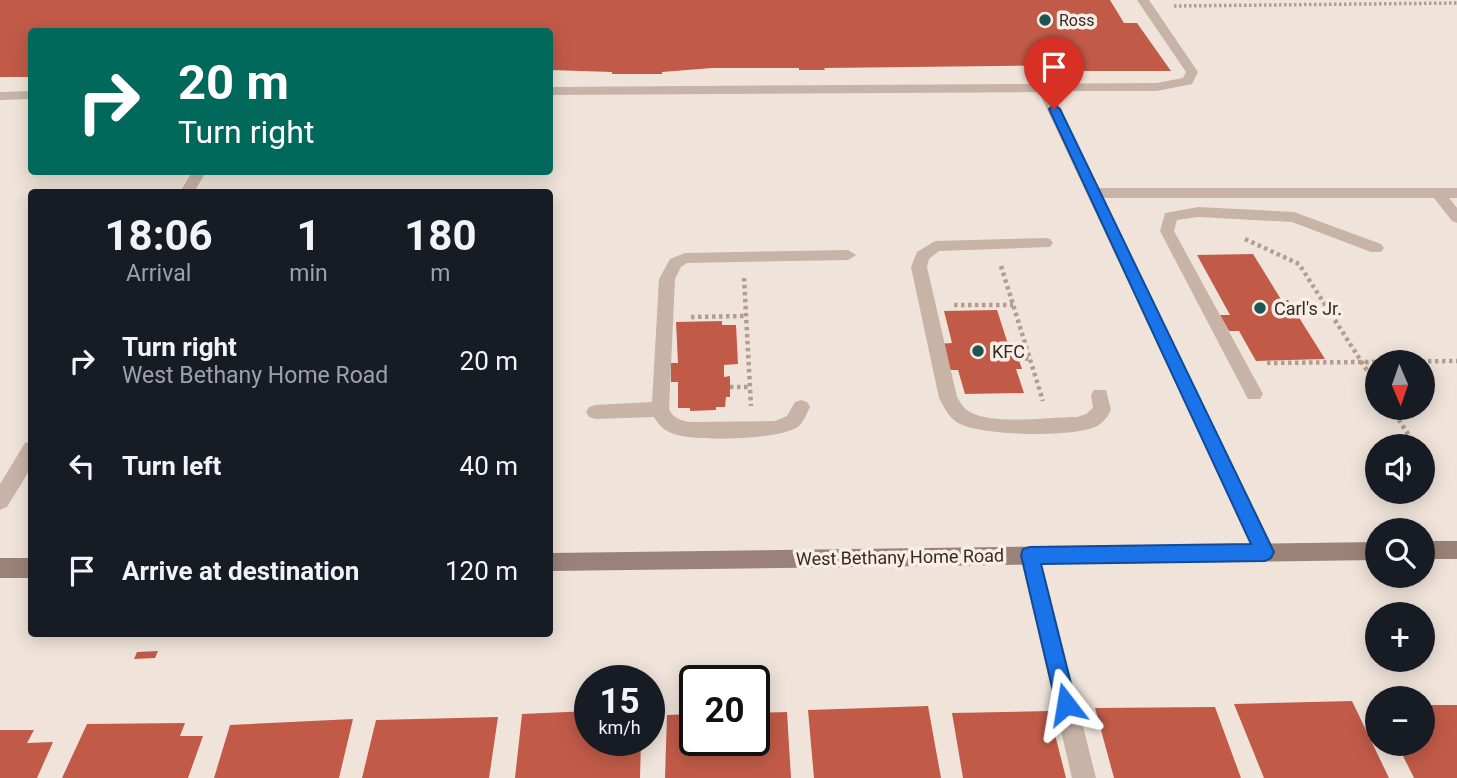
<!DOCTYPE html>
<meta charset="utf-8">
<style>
:root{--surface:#171b24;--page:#242831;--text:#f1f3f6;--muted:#9ea1a6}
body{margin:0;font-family:Roboto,sans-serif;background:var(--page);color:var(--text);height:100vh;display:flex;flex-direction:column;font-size:26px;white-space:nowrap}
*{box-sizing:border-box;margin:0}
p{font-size:23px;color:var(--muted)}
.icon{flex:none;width:38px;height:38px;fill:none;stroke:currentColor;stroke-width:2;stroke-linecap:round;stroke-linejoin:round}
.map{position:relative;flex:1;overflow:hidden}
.details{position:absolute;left:28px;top:189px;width:525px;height:448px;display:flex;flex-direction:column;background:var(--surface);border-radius:7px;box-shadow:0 4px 18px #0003}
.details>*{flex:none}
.banner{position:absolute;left:28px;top:28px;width:525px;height:147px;border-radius:7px;box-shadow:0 4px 18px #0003;background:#00695c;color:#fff;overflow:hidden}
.needle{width:46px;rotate:178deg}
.controls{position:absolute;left:1365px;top:350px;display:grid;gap:14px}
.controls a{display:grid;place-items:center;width:70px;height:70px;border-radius:50%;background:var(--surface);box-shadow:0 4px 18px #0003;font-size:35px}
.speed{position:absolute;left:574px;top:665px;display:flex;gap:14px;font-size:35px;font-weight:700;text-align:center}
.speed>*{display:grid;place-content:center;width:91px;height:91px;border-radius:50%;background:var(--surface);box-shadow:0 4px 18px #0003;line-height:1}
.speed small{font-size:18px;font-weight:400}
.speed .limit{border:4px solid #111;border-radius:10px;background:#fff;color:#111}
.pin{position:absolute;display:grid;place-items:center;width:60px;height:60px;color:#fff;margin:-72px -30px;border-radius:50% 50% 50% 0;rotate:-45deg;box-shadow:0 0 7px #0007}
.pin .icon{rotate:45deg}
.me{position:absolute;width:77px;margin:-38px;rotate:346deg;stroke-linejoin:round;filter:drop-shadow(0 0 5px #0008)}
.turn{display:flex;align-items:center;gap:24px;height:147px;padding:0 35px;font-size:32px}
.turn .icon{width:91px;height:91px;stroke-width:2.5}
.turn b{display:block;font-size:49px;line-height:60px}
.eta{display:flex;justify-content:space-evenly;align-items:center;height:119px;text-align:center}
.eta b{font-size:42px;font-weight:700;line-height:49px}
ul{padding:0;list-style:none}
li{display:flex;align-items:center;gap:21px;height:105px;padding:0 35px}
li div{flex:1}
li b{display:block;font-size:26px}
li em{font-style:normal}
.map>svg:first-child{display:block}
</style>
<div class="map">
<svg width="1457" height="778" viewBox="0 0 1457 778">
<rect width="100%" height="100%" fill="#f0e4da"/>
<g fill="#c15b48">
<path d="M0,0H1110L1124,23H1137L1171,71H1084L1079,65L824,68L825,70H799V68H712L662,72V74H612V72L550,70V32H32V77H0Z"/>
<path d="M1253,254L1282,301L1288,300L1325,359L1256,361L1239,331H1229L1220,315H1230L1197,255Z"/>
<path d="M997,310L1007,341L1013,343L1022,369H1016L1024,393L965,394L958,370H950L938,344L952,343L944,311Z"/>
<path d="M722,321V325H736L738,364L724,365V377L730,376V397H726L725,407H716V410L690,411V408H678V382H671V363H678L676,322Z"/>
<path d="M158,651L155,658L134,659L137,652Z"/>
<path d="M1352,701L1389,778H1264L1234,704Z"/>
<path d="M1423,705H1457V778H1414L1397,744H1423Z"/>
<path d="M928,706L941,778H814L808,710Z"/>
<path d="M1215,707L1241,778H1114L1095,708Z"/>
<path d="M590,711V740H641L640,778H515L522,714Z"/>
<path d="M1049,711L1066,778H963L952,713Z"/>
<path d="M787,712L791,778H665L667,715L695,714V740H754V713Z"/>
<path d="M498,717L489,778H362L376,720Z"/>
<path d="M353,719L339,778H214L230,725Z"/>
<path d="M185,723L180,736H203L188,778H62L87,724Z"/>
<path d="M0,730H34L27,743L53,742L37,778H0Z"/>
</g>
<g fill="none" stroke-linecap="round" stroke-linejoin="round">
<path stroke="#b39d91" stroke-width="3.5" stroke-dasharray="2.5 2.5" stroke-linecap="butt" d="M1174,6L1457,3"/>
<g stroke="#b39d91" stroke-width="4.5" stroke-dasharray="3.5 3.5" stroke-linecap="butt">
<path d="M1245,239L1299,264L1377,386"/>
<path d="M1001,266L1043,401"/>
<path d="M744,278L751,406"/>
<path d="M954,305H1013"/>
<path d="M691,317L746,316"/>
<path d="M1018,358L1031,359"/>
<path d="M1267,363L1457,361"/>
<path d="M730,387H750"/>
<path d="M1391,408L1416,446"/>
</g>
<g fill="#c8b3a7" fill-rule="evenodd">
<path d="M1137,0H1149L1198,72L1192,84L1157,91H1052L1099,188H1457V198H1449L1457,208V223L1452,221L1434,198H1103L1275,552L1272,559L1265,561L1258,559L1039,92L550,95V87L1157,83L1183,78L1186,72Z"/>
<path d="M32,91V99L0,100V92Z"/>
<path d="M192,172H206L194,192H180Z"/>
<path d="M1198,207L1294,212L1381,244L1384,248L1381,252H1371L1292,222L1198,217L1177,220L1174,231L1263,394L1260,399H1248L1160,231L1165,213Z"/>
<path d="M1045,238L1050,239L1053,243L1050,247L939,251L929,259L927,267L957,397C961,404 965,410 972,413C996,425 1049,417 1077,417L1086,414L1093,408L1091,395L1094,390H1106L1111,410C1108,416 1103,423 1097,426C1074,438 981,436 958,423C949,418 944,407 939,398L911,267L917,252L935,241Z"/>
<path d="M848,250L856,255L848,260L687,263L681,267L675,279L669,409C673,418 681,421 690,422L775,421L787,416L795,402L801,400L807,402L810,407C807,412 804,422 799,426C783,440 694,442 674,434C665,431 658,425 654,417L595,419L589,417L586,412L589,407L595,405L652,402L659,279L670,259L685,253Z"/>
<path d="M32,441V466L7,507L0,510V484L25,443Z"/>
<path d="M1030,546L1037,548L1040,555L1096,778H1072L1020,555L1023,548Z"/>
</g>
<g fill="#9b8278" fill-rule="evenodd">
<rect x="1423" y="541" width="34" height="18"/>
<path d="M1377,542V560L550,571V553Z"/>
<rect x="0" y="558" width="32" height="20"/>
</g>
</g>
<path fill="#1a73e8" stroke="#114b97" stroke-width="2" d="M1054,105L1060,109L1274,552L1271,558L1265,561L1041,564L1076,704L1073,711L1066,714L1059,711L1056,704L1021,555L1023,549L1030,547L1251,544L1049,109Z"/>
<g fill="#1e5453" stroke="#f8eee6" stroke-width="2.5">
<circle cx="1045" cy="20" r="7"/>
<circle cx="1260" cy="308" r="7"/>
<circle cx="978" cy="351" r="7"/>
</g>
<g text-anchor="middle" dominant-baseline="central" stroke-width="7" stroke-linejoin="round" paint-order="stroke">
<g font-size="16" fill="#342a27" stroke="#f8eee6" text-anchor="start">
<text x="1059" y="20">Ross</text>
</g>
<g font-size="18" fill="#342a27" stroke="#f8eee6" text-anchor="start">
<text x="1274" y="308">Carl's Jr.</text>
<text x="992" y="351">KFC</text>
</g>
<g font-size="18" fill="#342a27" stroke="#f8eee6">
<text transform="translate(900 557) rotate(-1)">West Bethany Home Road</text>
</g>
</g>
</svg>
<div class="controls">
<a><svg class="needle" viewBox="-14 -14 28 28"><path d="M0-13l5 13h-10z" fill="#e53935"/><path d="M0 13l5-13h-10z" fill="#9ea1a6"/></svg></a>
<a><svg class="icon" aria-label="sound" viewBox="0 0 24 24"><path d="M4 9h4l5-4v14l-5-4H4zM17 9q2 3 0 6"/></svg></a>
<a><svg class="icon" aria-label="search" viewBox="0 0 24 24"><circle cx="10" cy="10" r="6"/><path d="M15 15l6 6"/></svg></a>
<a>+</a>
<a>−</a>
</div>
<div class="speed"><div>15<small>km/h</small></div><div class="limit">20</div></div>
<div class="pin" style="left:1054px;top:109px;background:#d93025"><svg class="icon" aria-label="arrive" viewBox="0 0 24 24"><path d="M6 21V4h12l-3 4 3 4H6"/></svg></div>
<svg class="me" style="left:1066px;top:704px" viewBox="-20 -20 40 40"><path d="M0-17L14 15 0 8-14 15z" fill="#1a73e8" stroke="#fff" stroke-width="4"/></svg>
<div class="banner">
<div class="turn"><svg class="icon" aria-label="right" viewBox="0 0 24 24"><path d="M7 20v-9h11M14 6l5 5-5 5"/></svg><div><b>20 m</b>Turn right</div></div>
</div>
<section class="details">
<div class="eta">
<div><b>18:06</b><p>Arrival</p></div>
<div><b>1</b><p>min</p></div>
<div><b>180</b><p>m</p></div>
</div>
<ul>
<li><svg class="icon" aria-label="right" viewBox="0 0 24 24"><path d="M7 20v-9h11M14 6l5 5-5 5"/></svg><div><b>Turn right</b><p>West Bethany Home Road</p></div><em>20 m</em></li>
<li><svg class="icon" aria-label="left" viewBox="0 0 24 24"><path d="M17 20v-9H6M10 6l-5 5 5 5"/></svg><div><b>Turn left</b></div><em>40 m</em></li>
<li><svg class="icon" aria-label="arrive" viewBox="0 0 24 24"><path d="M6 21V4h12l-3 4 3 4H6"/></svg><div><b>Arrive at destination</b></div><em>120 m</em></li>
</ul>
</section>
</div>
